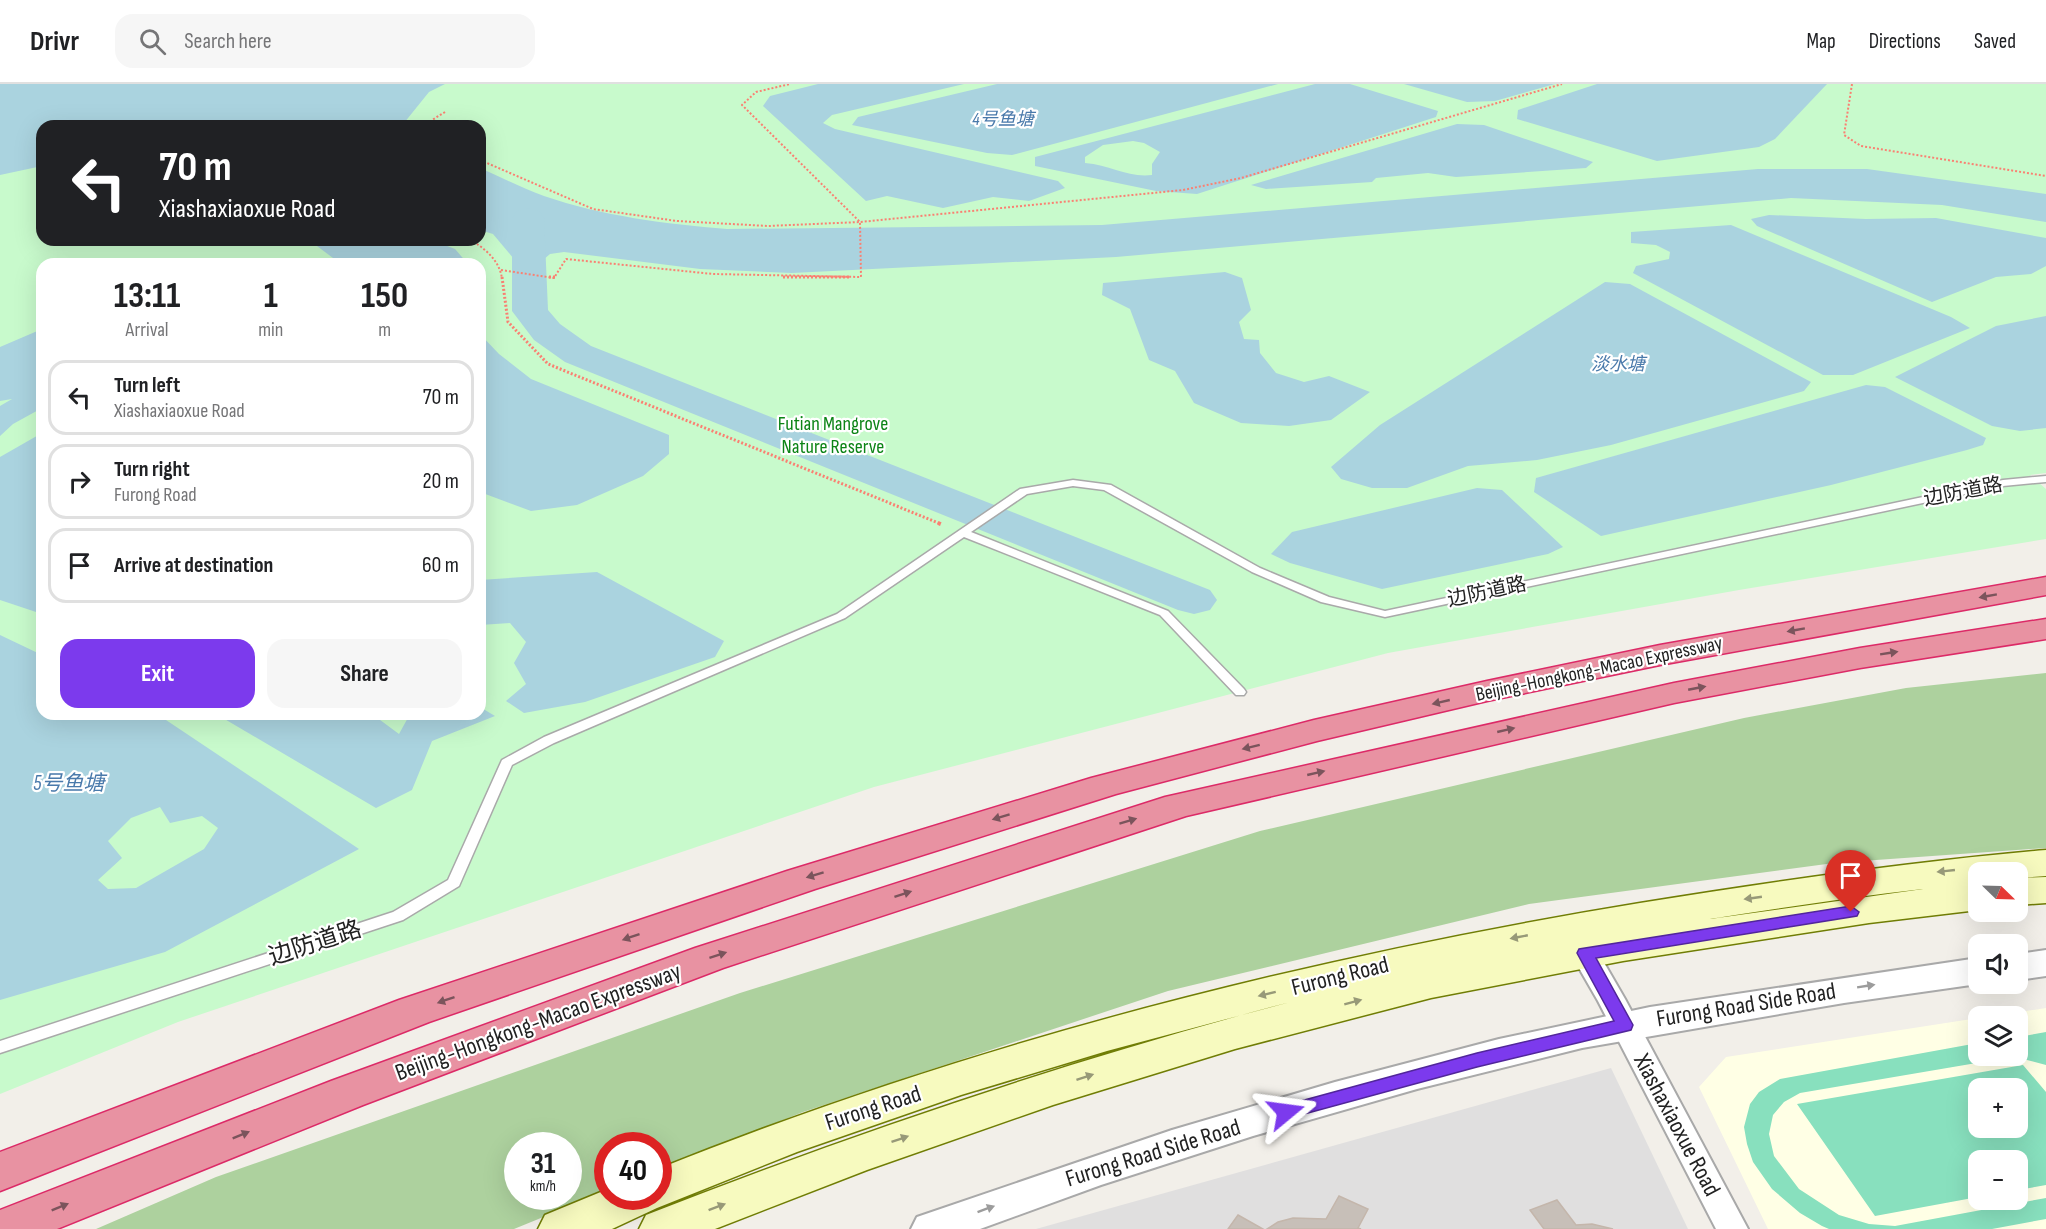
<!DOCTYPE html>
<meta charset="utf-8">
<style>
:root{--surface:#fff;--page:#f6f6f6;--text:#202124;--muted:#757577;--line:#e0e0e0;--accent:#7c3aed}
body{margin:0;font-family:"Sofia Sans Condensed","Noto Sans SC",sans-serif;background:var(--page);color:var(--text);height:100vh;display:flex;flex-direction:column;font-size:22px;white-space:nowrap}
*{box-sizing:border-box;margin:0}
p{font-size:20px;color:var(--muted)}
.icon{flex:none;width:33px;height:33px;fill:none;stroke:currentColor;stroke-width:2;stroke-linecap:round;stroke-linejoin:round}
.map{position:relative;flex:1;overflow:hidden}
.details{position:absolute;left:36px;top:174px;width:450px;height:462px;display:flex;flex-direction:column;background:var(--surface);border-radius:18px;box-shadow:0 6px 24px #0002}
.details>*{flex:none}
.hud{position:absolute;left:36px;top:36px;width:450px;height:126px;border-radius:18px;box-shadow:0 6px 24px #0002;background:#202124;color:#fff;overflow:hidden}
.needle{width:39px;rotate:113deg}
.buttons{position:absolute;left:1968px;top:778px;display:grid;gap:12px}
.buttons a{display:grid;place-items:center;width:60px;height:60px;border-radius:12px;background:var(--surface);box-shadow:0 6px 24px #0002;font-size:30px}
.speed{position:absolute;left:504px;top:1048px;display:flex;gap:12px;font-size:30px;font-weight:700;text-align:center}
.speed>*{display:grid;place-content:center;width:78px;height:78px;border-radius:50%;background:var(--surface);box-shadow:0 6px 24px #0002;line-height:1}
.speed small{font-size:15px;font-weight:400}
.speed .limit{border:9px solid #d22;background:#fff;color:#111}
.pin{position:absolute;display:grid;place-items:center;width:51px;height:51px;color:#fff;margin:-62px -26px;border-radius:50% 50% 50% 0;rotate:-45deg;box-shadow:0 0 6px #0007}
.pin .icon{rotate:45deg}
.me{position:absolute;width:66px;margin:-33px;rotate:74deg;stroke-linejoin:round;filter:drop-shadow(0 0 4px #0008)}
.turn{display:flex;align-items:center;gap:21px;height:126px;padding:0 24px;font-size:27px}
.turn .icon{width:78px;height:78px;stroke-width:2.5}
.turn b{display:block;font-size:42px;line-height:51px}
.eta{display:flex;justify-content:space-evenly;align-items:center;height:102px;text-align:center}
.eta b{font-size:36px;font-weight:700;line-height:42px}
.primary-button{display:flex;gap:12px;margin-top:auto;padding:12px 24px}
.primary-button a{flex:1;height:69px;border-radius:18px;background:var(--accent);color:#fff;font-size:24px;font-weight:700;line-height:69px;text-align:center}
.primary-button a+a{background:var(--page);color:var(--text)}
ul{padding:0;list-style:none}
li{display:flex;align-items:center;gap:18px;height:75px;margin:0 12px 9px;padding:0 12px;border:3px solid var(--line);border-radius:18px}
li div{flex:1}
li b{display:block;font-size:22px}
li em{font-style:normal}
header{display:flex;align-items:center;gap:36px;box-sizing:border-box;height:84px;padding:0 30px;background:var(--surface);border-bottom:2px solid var(--line)}
header strong{font-size:28px}
nav{display:flex;gap:33px;margin-inline-start:auto;font-size:21px}
.search{width:420px;height:54px;background:var(--page);display:flex;align-items:center;gap:15px;box-sizing:border-box;padding:0 21px;border-radius:18px;color:var(--muted);font-size:22px}
.map>svg:first-child{display:block}
</style>
<header>
<strong>Drivr</strong>
<div class="search"><svg class="icon" aria-label="search" viewBox="0 0 24 24"><circle cx="10" cy="10" r="6"/><path d="M15 15l6 6"/></svg>Search here</div>
<nav><a>Map</a><a>Directions</a><a>Saved</a></nav>
</header>
<div class="map">
<svg width="2046" height="1145" viewBox="0 0 2046 1145">
<rect width="100%" height="100%" fill="#f2efe9"/>
<path fill="#e0dfdf" d="M1611,984L1688,1145H1036Z"/>
<path fill="#ffffe5" fill-rule="evenodd" d="M2046,924V1145H1768L1699,1003L1726,973L1978,934V972H2018V933H1988ZM1978,1005H2018V1044H1978ZM1978,1077H2018V1116H1978Z"/>
<path fill="#add19e" fill-rule="evenodd" d="M2046,589V764L1834,779L1529,820L1168,907L803,1028L659,1086L658,1062H608L607,1107L514,1145H96L216,1093L740,909L1260,747L1744,634L1906,604ZM518,1062H568V1113H518Z"/>
<path fill="#c8facc" fill-rule="evenodd" d="M0,0H2046V389L2030,391L2046,405V455L1739,506L1388,569L874,703L178,938L0,1010ZM42,42H480V156H42ZM42,180H480V630H42Z"/>
<g fill="#88e0be" fill-rule="evenodd">
<path d="M2046,948V981L2023,975H2000L1800,1009L1784,1018L1773,1031L1769,1050L1774,1072L1799,1105L1839,1131L1869,1140L1895,1142L2046,1114V1135L1992,1145H1829L1822,1142L1800,1129L1772,1105L1753,1078L1747,1060L1744,1043L1750,1020L1759,1008L1780,995L1978,959V972H2018V953Z"/>
<path d="M2023,981L2046,1008V1101L2018,1106V1077H1978V1113L1875,1132L1797,1020ZM1978,1005H2018V1044H1978Z"/>
</g>
<g fill="#aad3df" fill-rule="evenodd">
<path d="M0,0H445L429,8L404,39L407,42H42V82L0,91Z"/>
<path d="M818,0H964L832,31L823,39L835,45L1058,97L1065,104L1029,117L993,113L943,124L887,112L866,117L763,22L770,12Z"/>
<path d="M997,0H1278L1012,71L987,69L852,41L858,33Z"/>
<path d="M1315,0H1350L1438,27L1436,33L1197,110L1156,107L1035,82V73ZM1133,57L1144,59L1160,68L1152,80V91C1128,94 1111,81 1085,79V73L1103,61Z"/>
<path d="M1404,0H1555L1495,17L1467,18Z"/>
<path d="M1597,0H1827L1775,55L1759,63L1657,77L1517,35L1518,26Z"/>
<path d="M1457,40L1484,41L1593,78L1586,84L1456,93L1428,89L1376,94L1372,98L1266,105L1251,101Z"/>
<path d="M480,84C501,93 522,104 544,112C602,132 666,140 727,145L1102,141L1758,85H1867L2046,110V138L1942,121L1791,114L1116,173L792,189L700,185L564,168L550,170L543,176L514,175L493,150L480,146Z"/>
<path d="M1769,131L1866,135L1936,134L2046,154V182L2031,190L1996,193L1932,218L1757,142L1751,135Z"/>
<path d="M1731,141L1951,233L1970,244L1853,291H1823L1633,189L1636,182L1669,175L1670,168L1656,161L1631,159V148Z"/>
<path d="M309,156H432L455,165L468,180H341Z"/>
<path d="M1225,188L1242,194L1251,226L1239,238L1244,255L1259,256L1260,269L1276,289L1304,298L1329,292L1370,308L1331,336L1289,342L1241,339L1194,319L1175,287L1149,276L1130,225L1102,211L1103,199Z"/>
<path d="M1605,198L1630,200L1811,298L1804,307L1611,361L1537,376L1468,382L1407,404H1372L1341,395L1331,383L1380,341Z"/>
<path d="M2046,232V344L2020,347L1992,342L1895,293L1996,242Z"/>
<path d="M42,245V324L13,340L0,352V322L12,315L0,317V263Z"/>
<path d="M480,250L499,270L531,295L669,351V370L643,392L577,421L531,427L480,408Z"/>
<path d="M1866,301L1885,303L1986,354L1983,361L1967,366L1831,401L1601,452L1534,408L1536,394Z"/>
<path d="M42,349V530L0,516V373Z"/>
<path d="M1477,404L1502,406L1563,463L1548,470L1382,505L1290,479L1271,470L1292,448Z"/>
<path d="M597,488L724,557L715,573L585,618L524,629L506,617L526,600L514,579L526,558L510,539L480,541V496Z"/>
<path d="M0,551L42,571V630H157L359,765L165,868L0,916ZM160,723L170,739L202,732L218,744L204,765L136,804L108,805L98,796L122,774L108,757L131,734Z"/>
<path d="M480,623L495,632L432,657L412,706L376,724L216,630H372L399,650L410,630H480Z"/>
</g>
<g fill="none" stroke-linecap="round" stroke-linejoin="round">
<path fill="#aad3df" fill-rule="evenodd" d="M528,124L539,127L544,134L548,226L560,240L591,262L1210,506L1217,516L1210,526L1194,530L1178,526L565,278L534,256L512,227V134L517,127Z"/>
</g>
<g fill="#c7bfb8" stroke="#c4b6ab" stroke-width="1.5">
<path d="M1339,1112L1368,1125L1358,1144L1361,1145H1267L1278,1138L1293,1134L1326,1135Z"/>
<path d="M1557,1116L1576,1141L1592,1140L1613,1145H1544L1530,1126Z"/>
<path d="M1238,1131L1263,1145H1228Z"/>
</g>
<g fill="none" stroke-linecap="round" stroke-linejoin="round">
<g stroke="#a9a9a9" stroke-width="3">
<path id="service" d="M2046,392V398L2003,402L1385,533L1321,518L1252,488L1104,406L1073,402L1027,410L971,448L1168,527L1244,605L1246,608L1244,611H1236L1160,531L964,453L845,534L554,659L512,681L459,802L403,836L0,969V957L393,828L448,796L502,676L544,653L837,530L1020,405L1073,396L1111,401L1260,484L1329,513L1385,527L2003,396Z"/>
</g>
<g stroke="#a9a9a9" stroke-width="4">
<path id="minor" d="M1578,848L1588,851L1625,915L1748,1145H1716L1598,917L1564,858L1568,851Z"/>
</g>
<g stroke="#a9a9a9" stroke-width="4">
<g id="tertiary">
<path d="M2046,866V892L2018,896V870Z"/>
<path d="M1978,874V900L1844,919L1582,964L1417,1005L1253,1052L1101,1101L980,1145H911L917,1133L1172,1046L1335,998L1499,955L1650,923Z"/>
</g>
</g>
<g stroke="#707d05" stroke-width="3">
<path id="secondary" d="M2046,766V792L2021,794L2046,793V819L2018,821V789H1978V826L1869,839L1623,877L1431,914L1235,965L1053,1021L867,1086L715,1145H639L646,1131C863,1046 1083,972 1309,913L1107,967L961,1011L797,1068L657,1124L612,1145H538L545,1131L608,1105V1113H658V1085C974,958 1305,874 1640,819C1775,797 1910,778 2046,766ZM1923,805L1710,835C1781,824 1852,813 1923,805Z"/>
</g>
<g stroke="#dc2a67" stroke-width="3">
<g id="motorway">
<path d="M2046,493V511L1660,581L1487,617L1317,657L1116,710L815,805L429,938L0,1107V1068L399,916L787,787L1091,694L1314,636L1487,597L1660,561Z"/>
<path d="M2046,535V555L1860,584L1674,619L1186,732L723,884L363,1021L57,1145H0V1126L331,997L695,864L1165,713L1674,599L1860,564Z"/>
</g>
</g>
<g stroke="#fa8072" stroke-width="2" stroke-dasharray="2 2" stroke-linecap="butt">
<path d="M1852,0L1844,51L1861,62L2046,92"/>
<path d="M429,42L432,36L445,28"/>
<path d="M480,76L593,125L677,137L768,142L860,138L1183,106L1241,94L1562,0"/>
<path d="M470,156C485,164 500,177 502,195"/>
<path d="M501,186L554,194L566,175L713,190L861,193L860,138L742,21L756,8L790,0"/>
</g>
<g stroke="#fa8072" stroke-width="3" stroke-dasharray="2 2" stroke-linecap="butt">
<path d="M502,193L508,238L548,280L941,440"/>
<path d="M549,193H555"/>
<path d="M783,193H850"/>
</g>
<path stroke="#fa8072" stroke-width="4" stroke-dasharray="3 3" stroke-linecap="butt" d="M938,439L943,441"/>
<use href="#service" fill="#fff" fill-rule="evenodd"/>
<use href="#minor" fill="#fff" fill-rule="evenodd"/>
<use href="#tertiary" fill="#fff" fill-rule="evenodd"/>
<use href="#secondary" fill="#f7fabf" fill-rule="evenodd"/>
<use href="#motorway" fill="#e892a2" fill-rule="evenodd"/>
</g>
<defs><path id="oneway-solid" d="M-6-.8H1V-3.2L6.5 0L1 3.2V.8H-6Z" transform="scale(1.5)"/></defs>
<g fill="#7b545c">
<use href="#oneway-solid" transform="translate(1988 512) rotate(170)"/>
<use href="#oneway-solid" transform="translate(1796 546) rotate(170)"/>
<use href="#oneway-solid" transform="translate(1889 569) rotate(-9)"/>
<use href="#oneway-solid" transform="translate(1697 604) rotate(-11)"/>
<use href="#oneway-solid" transform="translate(1441 618) rotate(167)"/>
<use href="#oneway-solid" transform="translate(1506 646) rotate(-13)"/>
<use href="#oneway-solid" transform="translate(1251 663) rotate(166)"/>
<use href="#oneway-solid" transform="translate(1316 689) rotate(-13)"/>
<use href="#oneway-solid" transform="translate(1001 733) rotate(163)"/>
<use href="#oneway-solid" transform="translate(1128 737) rotate(-17)"/>
<use href="#oneway-solid" transform="translate(815 791) rotate(163)"/>
<use href="#oneway-solid" transform="translate(903 810) rotate(-18)"/>
<use href="#oneway-solid" transform="translate(631 853) rotate(161)"/>
<use href="#oneway-solid" transform="translate(718 871) rotate(-18)"/>
<use href="#oneway-solid" transform="translate(446 916) rotate(161)"/>
<use href="#oneway-solid" transform="translate(241 1051) rotate(-22)"/>
<use href="#oneway-solid" transform="translate(60 1123) rotate(-22)"/>
</g>
<g fill="#979978">
<use href="#oneway-solid" transform="translate(1946 787) rotate(174)"/>
<use href="#oneway-solid" transform="translate(1753 814) rotate(172)"/>
<use href="#oneway-solid" transform="translate(1519 853) rotate(169)"/>
<use href="#oneway-solid" transform="translate(1267 910) rotate(166)"/>
<use href="#oneway-solid" transform="translate(1353 918) rotate(-15)"/>
<use href="#oneway-solid" transform="translate(1085 993) rotate(-18)"/>
<use href="#oneway-solid" transform="translate(900 1055) rotate(-19)"/>
<use href="#oneway-solid" transform="translate(717 1123) rotate(-21)"/>
</g>
<g fill="#9c9c9c">
<use href="#oneway-solid" transform="translate(1866 902) rotate(-9)"/>
<use href="#oneway-solid" transform="translate(986 1125) rotate(-20)"/>
</g>
<path fill="#7c3aed" stroke="#51269a" stroke-width="1.5" d="M1851,822L1859,828L1857,832L1596,874L1633,941L1631,946L1477,983L1286,1035L1280,1033L1277,1028L1280,1023L1286,1021L1477,969L1614,937L1577,869L1579,865Z"/>
<g text-anchor="middle" dominant-baseline="central" stroke-width="4.5" stroke-linejoin="round" paint-order="stroke">
<g font-size="18" font-style="italic" fill="#4a7aab" stroke="#fff">
<text x="1003" y="35">4号鱼塘</text>
<text x="1618" y="280">淡水塘</text>
</g>
<g font-size="20" fill="#0c8416" stroke="#fff">
<text x="833" y="340">Futian Mangrove<tspan x="833" dy="23">Nature Reserve</tspan></text>
</g>
<g font-size="20" fill="#222" stroke="#fff">
<text transform="translate(1963 408) rotate(-11)">边防道路</text>
<text transform="translate(1487 508) rotate(-12)">边防道路</text>
<text transform="translate(1599 585) rotate(-12)">Beijing-Hongkong-Macao Expressway</text>
</g>
<g font-size="21" font-style="italic" fill="#4a7aab" stroke="#fff">
<text x="69" y="699">5号鱼塘</text>
</g>
<g font-size="24" fill="#222" stroke="#fff">
<text transform="translate(315 859) rotate(-18)">边防道路</text>
<text transform="translate(1340 892) rotate(-14)">Furong Road</text>
<text transform="translate(1746 921) rotate(-9)">Furong Road Side Road</text>
<text transform="translate(538 938) rotate(-20)">Beijing-Hongkong-Macao Expressway</text>
<text transform="translate(873 1024) rotate(-18)">Furong Road</text>
<text transform="translate(1677 1041) rotate(62)">Xiashaxiaoxue Road</text>
<text transform="translate(1153 1069) rotate(-17)">Furong Road Side Road</text>
</g>
</g>
</svg>
<div class="buttons">
<a><svg class="needle" viewBox="-14 -14 28 28"><path d="M0-13l5 13h-10z" fill="#e53935"/><path d="M0 13l5-13h-10z" fill="#757577"/></svg></a>
<a><svg class="icon" aria-label="sound" viewBox="0 0 24 24"><path d="M4 9h4l5-4v14l-5-4H4zM17 9q2 3 0 6"/></svg></a>
<a><svg class="icon" aria-label="layers" viewBox="0 0 24 24"><path d="M12 4l9 5-9 5-9-5zM3 14l9 5 9-5"/></svg></a>
<a>+</a>
<a>−</a>
</div>
<div class="speed"><div>31<small>km/h</small></div><div class="limit">40</div></div>
<div class="pin" style="left:1851px;top:828px;background:#d93025"><svg class="icon" aria-label="arrive" viewBox="0 0 24 24"><path d="M6 21V4h12l-3 4 3 4H6"/></svg></div>
<svg class="me" style="left:1286px;top:1028px" viewBox="-20 -20 40 40"><path d="M0-17L14 15 0 8-14 15z" fill="#7c3aed" stroke="#fff" stroke-width="4"/></svg>
<div class="hud">
<div class="turn"><svg class="icon" aria-label="left" viewBox="0 0 24 24"><path d="M17 20v-9H6M10 6l-5 5 5 5"/></svg><div><b>70 m</b>Xiashaxiaoxue Road</div></div>
</div>
<section class="details">
<div class="eta">
<div><b>13:11</b><p>Arrival</p></div>
<div><b>1</b><p>min</p></div>
<div><b>150</b><p>m</p></div>
</div>
<ul>
<li><svg class="icon" aria-label="left" viewBox="0 0 24 24"><path d="M17 20v-9H6M10 6l-5 5 5 5"/></svg><div><b>Turn left</b><p>Xiashaxiaoxue Road</p></div><em>70 m</em></li>
<li><svg class="icon" aria-label="right" viewBox="0 0 24 24"><path d="M7 20v-9h11M14 6l5 5-5 5"/></svg><div><b>Turn right</b><p>Furong Road</p></div><em>20 m</em></li>
<li><svg class="icon" aria-label="arrive" viewBox="0 0 24 24"><path d="M6 21V4h12l-3 4 3 4H6"/></svg><div><b>Arrive at destination</b></div><em>60 m</em></li>
</ul>
<div class="primary-button"><a>Exit</a><a>Share</a></div>
</section>
</div>
